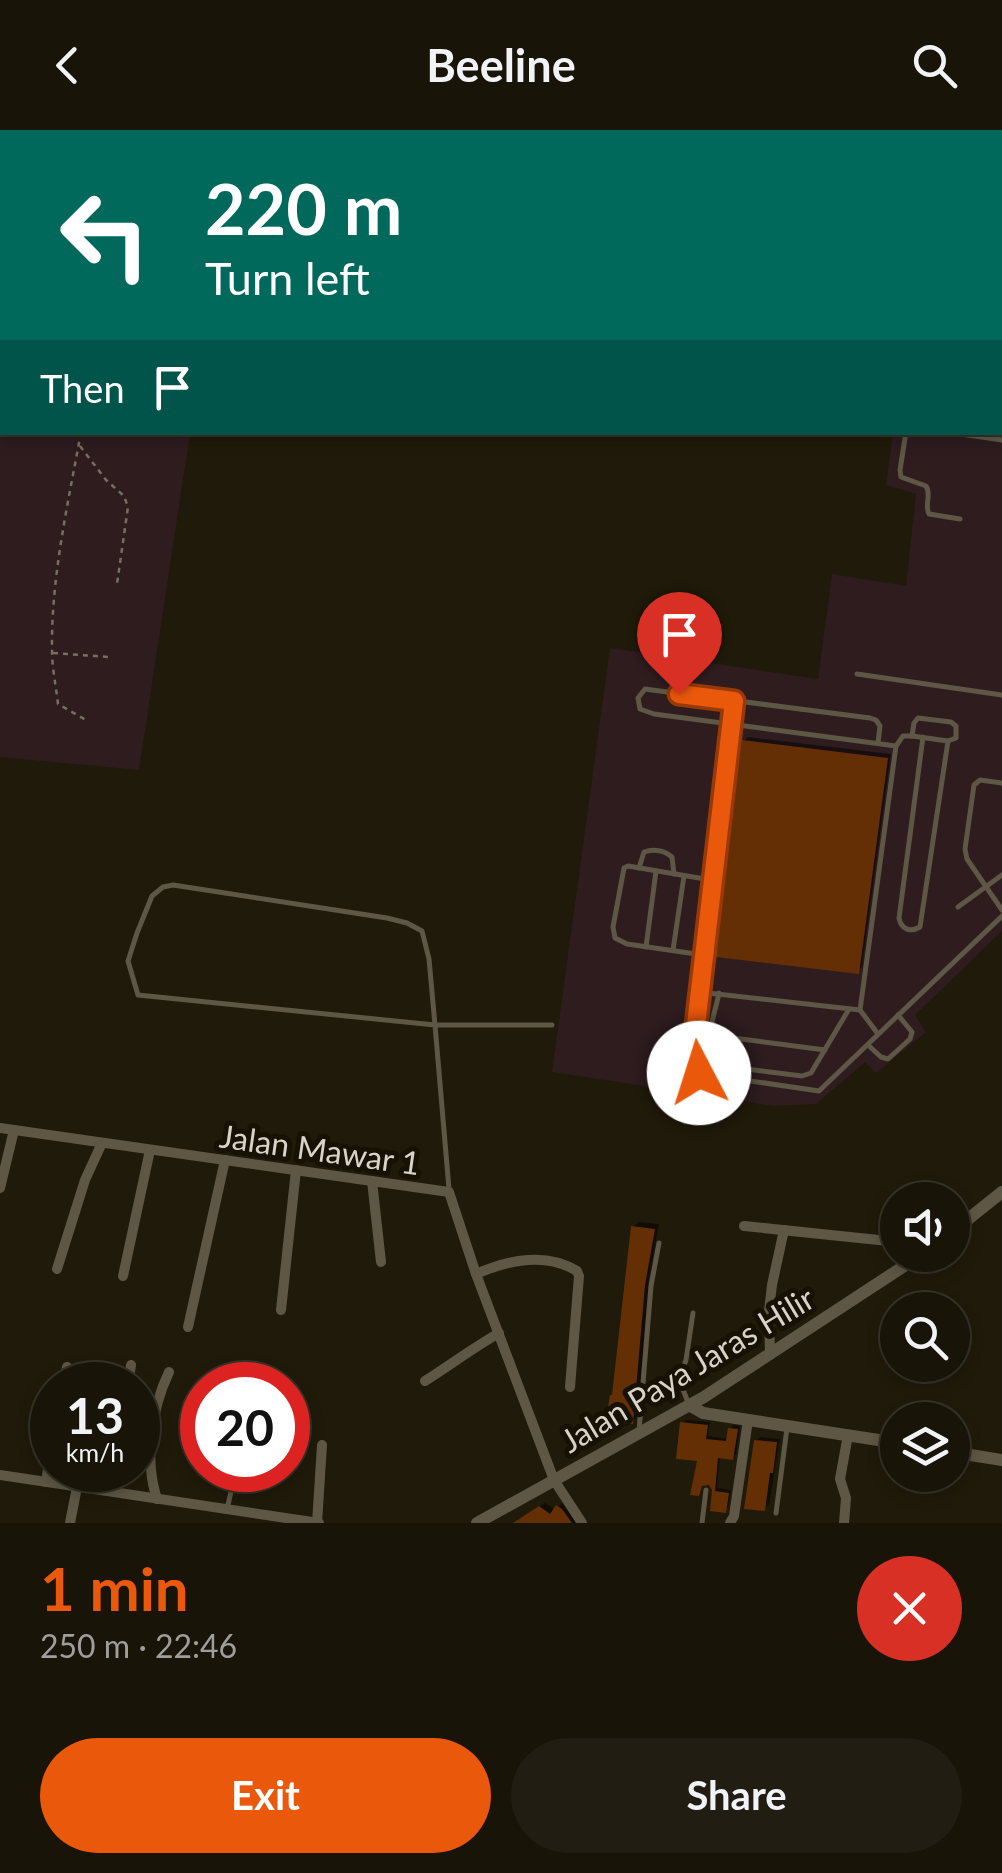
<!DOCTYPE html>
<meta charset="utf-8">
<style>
:root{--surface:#181408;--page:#211d12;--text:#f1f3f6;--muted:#9f9e9c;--line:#363329;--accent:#ea580c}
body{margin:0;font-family:Lato,sans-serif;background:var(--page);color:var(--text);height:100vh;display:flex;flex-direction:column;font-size:38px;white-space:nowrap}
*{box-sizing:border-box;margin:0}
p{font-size:32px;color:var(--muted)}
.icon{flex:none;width:55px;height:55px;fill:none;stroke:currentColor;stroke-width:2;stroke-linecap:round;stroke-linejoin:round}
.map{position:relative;height:1393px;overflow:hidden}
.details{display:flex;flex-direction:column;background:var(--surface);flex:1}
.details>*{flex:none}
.top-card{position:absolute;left:0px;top:0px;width:1002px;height:305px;box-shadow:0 5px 15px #0003,0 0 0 2px var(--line);background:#00695c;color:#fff;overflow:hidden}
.controls{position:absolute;left:880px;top:1052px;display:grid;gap:20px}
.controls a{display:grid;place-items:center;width:90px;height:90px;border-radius:50%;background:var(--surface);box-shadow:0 5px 15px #0003,0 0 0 2px var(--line);font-size:50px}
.speed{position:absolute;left:30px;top:1232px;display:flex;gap:20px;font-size:50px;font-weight:700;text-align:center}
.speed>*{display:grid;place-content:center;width:130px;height:130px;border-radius:50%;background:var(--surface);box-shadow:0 5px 15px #0003,0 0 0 2px var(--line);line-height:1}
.speed small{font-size:25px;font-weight:400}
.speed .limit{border:15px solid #d22;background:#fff;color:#111}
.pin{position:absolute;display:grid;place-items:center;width:85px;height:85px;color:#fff;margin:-102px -42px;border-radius:50% 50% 50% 0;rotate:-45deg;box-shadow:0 0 10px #0007}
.pin .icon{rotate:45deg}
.me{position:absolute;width:110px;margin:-55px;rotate:355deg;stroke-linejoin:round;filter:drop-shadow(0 0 8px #0008)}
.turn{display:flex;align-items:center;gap:35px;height:210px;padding:0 40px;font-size:45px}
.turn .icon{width:130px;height:130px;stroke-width:2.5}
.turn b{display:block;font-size:70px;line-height:85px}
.then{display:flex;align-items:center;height:95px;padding:0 40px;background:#0003;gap:20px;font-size:38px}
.round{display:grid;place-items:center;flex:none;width:105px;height:105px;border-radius:52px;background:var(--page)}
.head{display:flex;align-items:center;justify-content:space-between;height:170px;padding:0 40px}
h1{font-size:60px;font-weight:700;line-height:75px;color:var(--accent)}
.primary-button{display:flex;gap:20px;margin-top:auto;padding:20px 40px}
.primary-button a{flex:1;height:115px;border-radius:60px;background:var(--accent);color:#fff;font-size:40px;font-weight:700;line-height:115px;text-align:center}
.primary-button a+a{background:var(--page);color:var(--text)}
header{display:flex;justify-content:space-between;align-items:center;height:130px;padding:0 40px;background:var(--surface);font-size:45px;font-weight:700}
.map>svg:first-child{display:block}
</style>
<header><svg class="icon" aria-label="back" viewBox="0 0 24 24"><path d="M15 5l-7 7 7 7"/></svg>Beeline<svg class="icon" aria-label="search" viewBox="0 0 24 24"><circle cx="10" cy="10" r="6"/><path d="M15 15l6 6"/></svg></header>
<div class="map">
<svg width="1002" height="1393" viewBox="0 0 1002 1393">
<rect width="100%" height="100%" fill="#201a0a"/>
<g fill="#2e1c1f">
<path d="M0,0H237L236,2H2V302L190,303L139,640L0,627Z"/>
<path d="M720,0H1002V801L915,885L926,902L876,943L865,932L816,974L774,976L552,942L610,518L818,549L832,444L906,456L916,364L886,355L893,303L1000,302V2H721Z"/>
</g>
<g fill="#0007">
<path d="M748,607L891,624L862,837L858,841L744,611Z"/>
<path d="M639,1092L659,1094L649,1148L638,1286L632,1291L612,1266L633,1097Z"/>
<path d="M686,1290L710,1292L708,1306L729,1309L730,1299L734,1295L740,1296L736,1324L732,1327L720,1326L717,1358L731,1360L728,1377L725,1380L713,1379L715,1359L710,1352L704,1353L698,1364L700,1329L682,1293Z"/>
<path d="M760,1307L780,1309L769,1374L765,1378L756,1311Z"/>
<path d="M563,1372L577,1393H514L545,1373L556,1380Z"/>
</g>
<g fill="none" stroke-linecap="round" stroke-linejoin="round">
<g stroke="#3b66a7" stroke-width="20">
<path d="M291,0L295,2"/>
<path d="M1000,290L1002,291"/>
</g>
</g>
<g fill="#642f05">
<path d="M742,610L888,628L859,844L716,827Z"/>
<path d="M631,1096L655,1099L645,1155L633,1294L606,1290L610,1265H612Z"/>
<path d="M680,1292L708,1295L706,1309L726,1311L728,1298L738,1299L733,1330L718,1328L715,1361L729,1363L726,1383L710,1381L712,1360L709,1355L702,1356L699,1366L690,1365L697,1331L676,1329Z"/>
<path d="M754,1310L777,1312L773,1343H770L765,1381L744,1379Z"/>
<path d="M556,1375L562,1379L572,1393H513L539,1376L550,1384Z"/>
</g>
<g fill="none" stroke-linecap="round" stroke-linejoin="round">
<g stroke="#757062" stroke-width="2.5" stroke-dasharray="5 5" stroke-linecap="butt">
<path d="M64,0L70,2"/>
<path d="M146,2L147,0"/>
<path d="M0,138L2,139"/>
<path d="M0,146L2,145"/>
<path d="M81,302C68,374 51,447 52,520C52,538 56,556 58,574L86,590"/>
<path d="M80,316L106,350L124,366L128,377L117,454"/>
<path d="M53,523L109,527"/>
</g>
<g stroke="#5e5745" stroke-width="5">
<path d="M923,2V0"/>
<path d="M970,2L971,0"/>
<path d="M1000,16H1002"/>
<path d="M906,302L900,340L901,347L926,356C932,365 924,375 929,384L960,389"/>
<path d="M947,302L1002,310"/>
<path d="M857,544L1002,565"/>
<path d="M912,606L948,611"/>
<path d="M878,613L880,596L876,590L870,588L652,560L645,559L638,568L640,579L654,584L896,616"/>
<path d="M1002,653L980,650L974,655L965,719L967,729L1002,780"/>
<path d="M639,738L644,722C654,718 665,721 672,727L674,744"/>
<path d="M711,750L733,571"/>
<path d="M958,777L1002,745"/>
<path d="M646,817L656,741"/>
<path d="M673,820L684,746"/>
<path d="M703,825L711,750L628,736L624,738L613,797L615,808L627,814L703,825L691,929L696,940L703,944L819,961L1002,786"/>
<path d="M699,862L860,880"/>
<path d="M719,863C715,885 701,916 715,935L802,946L811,943L849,879"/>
<path d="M878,904L860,880L896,616L903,606H912L914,593L918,588L951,592L956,596V608L948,611L920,797C910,803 901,799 899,788L923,607"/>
<path d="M711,905L825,920"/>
<path d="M868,915L881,927L888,929L910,909L912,902L898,885"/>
<path d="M449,1059L435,895L138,865L128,831L137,803L152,766L163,757L173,755L387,788L407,793L422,801L429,829L435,895H552"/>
<path d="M689,1275L679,1249L686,1230L693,1183"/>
<path d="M639,1301L651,1156L659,1113"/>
<path d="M227,1379L236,1340"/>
<path d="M776,1383L787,1298"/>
<path d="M702,1393L706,1360"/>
</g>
<g stroke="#5e5745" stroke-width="10">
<path d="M0,998L449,1062L476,1144L554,1350L582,1393"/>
<path d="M372,1051L381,1132"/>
<path d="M0,1058L14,1000"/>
<path d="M744,1096L898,1112"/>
<path d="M57,1139L85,1050L102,1013"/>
<path d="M476,1144C508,1130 546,1122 577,1141L579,1146L570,1257"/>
<path d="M123,1146L150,1020"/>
<path d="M281,1180L296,1040"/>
<path d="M188,1197L225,1030"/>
<path d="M770,1225L769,1181L772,1155L784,1100"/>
<path d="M425,1251C450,1235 473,1218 499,1203"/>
<path d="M63,1255L67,1237"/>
<path d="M128,1255L131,1235"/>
<path d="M138,1287L153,1294"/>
<path d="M0,1345L319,1393"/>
<path d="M46,1352L52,1314"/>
<path d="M157,1369C144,1329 151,1280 169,1242"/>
<path d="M70,1393L77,1357"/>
<path d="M317,1393L322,1315"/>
<path d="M730,1393L734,1386L748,1290"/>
<path d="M844,1393L846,1368L840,1349L848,1305"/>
</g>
<g stroke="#5e5745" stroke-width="12">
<path d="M952,1102L1002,1062"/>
<path d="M689,1275L703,1283L898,1313"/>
<path d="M952,1322L1002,1330"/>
<path d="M477,1393L704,1267L921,1125"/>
</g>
</g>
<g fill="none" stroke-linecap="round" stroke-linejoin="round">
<g stroke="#983908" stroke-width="25">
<path id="route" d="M679,564L734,571L692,929L693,937L699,943"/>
</g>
<use href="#route" stroke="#ea580c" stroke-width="18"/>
</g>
<g text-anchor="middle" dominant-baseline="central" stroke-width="10" stroke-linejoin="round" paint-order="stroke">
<g font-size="32" fill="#d7d3c9" stroke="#171103">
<text transform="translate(320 1019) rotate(8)">Jalan Mawar 1</text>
<text transform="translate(687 1239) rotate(-31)">Jalan Paya Jaras Hilir</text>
</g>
</g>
</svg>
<div class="controls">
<a><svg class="icon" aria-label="sound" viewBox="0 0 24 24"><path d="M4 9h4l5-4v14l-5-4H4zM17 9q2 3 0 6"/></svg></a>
<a><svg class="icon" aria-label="search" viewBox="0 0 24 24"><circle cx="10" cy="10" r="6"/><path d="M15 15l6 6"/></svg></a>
<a><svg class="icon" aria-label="layers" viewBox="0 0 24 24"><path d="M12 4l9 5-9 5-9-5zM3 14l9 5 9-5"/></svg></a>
</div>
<div class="speed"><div>13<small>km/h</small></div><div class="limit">20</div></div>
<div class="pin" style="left:679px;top:564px;background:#d93025"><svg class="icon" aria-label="arrive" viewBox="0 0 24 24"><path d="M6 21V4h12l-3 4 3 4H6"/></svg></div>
<svg class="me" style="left:699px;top:943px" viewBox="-20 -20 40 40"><circle r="19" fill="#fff"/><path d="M0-13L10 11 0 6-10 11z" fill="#ea580c"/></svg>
<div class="top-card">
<div class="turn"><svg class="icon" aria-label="left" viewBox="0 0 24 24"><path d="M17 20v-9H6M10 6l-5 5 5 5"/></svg><div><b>220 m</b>Turn left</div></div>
<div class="then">Then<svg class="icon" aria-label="arrive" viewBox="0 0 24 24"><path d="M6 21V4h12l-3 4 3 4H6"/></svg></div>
</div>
</div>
<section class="details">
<div class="head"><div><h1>1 min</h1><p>250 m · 22:46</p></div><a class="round" style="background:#d93025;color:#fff"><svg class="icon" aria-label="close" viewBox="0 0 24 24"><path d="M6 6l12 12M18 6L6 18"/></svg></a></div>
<div class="primary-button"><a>Exit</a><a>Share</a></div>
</section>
